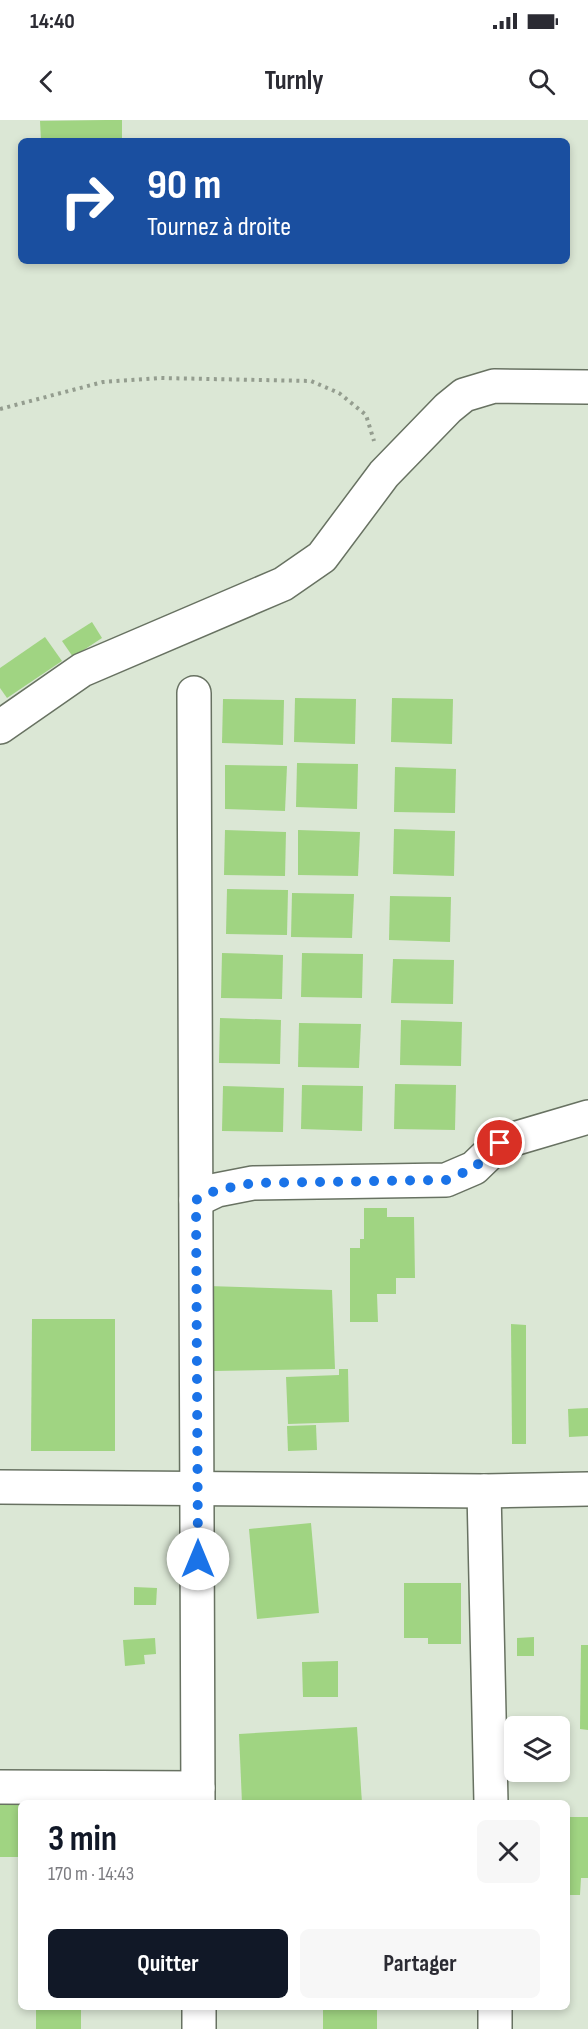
<!DOCTYPE html>
<html lang="fr">
<meta charset="utf-8">
<style>
:root{--surface:#fff;--page:#f7f7f7;--text:#2b2b33;--muted:#7c7c81;--accent:#111827}
body{margin:0;font-family:"Sofia Sans Condensed",sans-serif;background:var(--page);color:var(--text);height:100vh;display:flex;flex-direction:column;font-size:22px;white-space:nowrap}
*{box-sizing:border-box;margin:0}
p{font-size:20px;color:var(--muted)}
.icon{flex:none;width:33px;height:33px;fill:none;stroke:currentColor;stroke-width:2;stroke-linecap:round;stroke-linejoin:round}
.map{position:relative;flex:1;overflow:hidden}
.side{position:absolute;left:18px;top:1680px;width:552px;height:210px;display:flex;flex-direction:column;background:var(--surface);border-radius:9px;box-shadow:0 3px 9px #0003}
.side>*{flex:none}
.top-card{position:absolute;left:18px;top:18px;width:552px;height:126px;border-radius:9px;box-shadow:0 3px 9px #0003;background:#1a4fa0;color:#fff;overflow:hidden}
.controls{position:absolute;left:504px;top:1596px;display:grid;gap:12px}
.controls a{display:grid;place-items:center;width:66px;height:66px;border-radius:9px;background:var(--surface);box-shadow:0 3px 9px #0003;font-size:30px}
.pin{position:absolute;display:grid;place-items:center;width:51px;height:51px;color:#fff;margin:-26px;border:3px solid #fff;border-radius:50%;box-shadow:0 2px 6px #0007}
.me{position:absolute;width:66px;margin:-33px;rotate:0deg;stroke-linejoin:round;filter:drop-shadow(0 0 4px #0008)}
.turn{display:flex;align-items:center;gap:21px;height:126px;padding:0 30px;font-size:27px}
.turn .icon{width:78px;height:78px;stroke-width:2.5}
.turn b{display:block;font-size:42px;line-height:51px}
.round{display:grid;place-items:center;flex:none;width:63px;height:63px;border-radius:9px;background:var(--page)}
.overview{display:flex;align-items:center;justify-content:space-between;height:102px;padding:0 30px}
h1{font-size:36px;font-weight:700;line-height:45px;color:var(--accent)}
.primary-button{display:flex;gap:12px;margin-top:auto;padding:12px 30px}
.primary-button a{flex:1;height:69px;border-radius:9px;background:var(--accent);color:#fff;font-size:24px;font-weight:700;line-height:69px;text-align:center}
.primary-button a+a{background:var(--page);color:var(--text)}
.status{display:flex;justify-content:space-between;align-items:center;height:42px;padding:0 30px;background:var(--surface);direction:ltr}
.status svg{height:16px;fill:currentColor}
header{display:flex;justify-content:space-between;align-items:center;height:78px;padding:0 30px;background:var(--surface);font-size:27px;font-weight:700}
.map>svg:first-child{display:block}
</style>
<div class="status"><b>14:40</b><svg viewBox="0 0 49 12"><path d="M0 12V9h3v3zM5 12V6h3v6zM10 12V3h3v9zM15 12V0h3v12zM26 1h20v11H26zM47 4h2v5h-2z"/></svg></div>
<header><svg class="icon" aria-label="back" viewBox="0 0 24 24"><path d="M15 5l-7 7 7 7"/></svg>Turnly<svg class="icon" aria-label="search" viewBox="0 0 24 24"><circle cx="10" cy="10" r="6"/><path d="M15 15l6 6"/></svg></header>
<div class="map">
<svg width="588" height="1909" viewBox="0 0 588 1909">
<rect width="100%" height="100%" fill="#dbe7d5"/>
<g fill="#a0d482">
<path d="M106,0H122V21H41L40,1Z"/>
<path d="M92,502L102,518L73,537L62,521Z"/>
<path d="M45,517L62,541L7,578L0,568V548Z"/>
<path d="M295,578L356,579L355,624L294,622Z"/>
<path d="M392,578L453,579L452,624L391,622Z"/>
<path d="M223,579L284,580L283,625L222,623Z"/>
<path d="M297,643L358,644L357,689L296,687Z"/>
<path d="M225,645L287,646L285,691L225,689Z"/>
<path d="M395,647L456,649L455,693L394,692Z"/>
<path d="M394,709L455,711L454,756L393,754Z"/>
<path d="M225,710L286,712L285,756L224,755Z"/>
<path d="M298,710L360,712L358,756L298,755Z"/>
<path d="M227,769L288,770L287,815L226,814Z"/>
<path d="M292,773L354,774L352,818L291,817Z"/>
<path d="M390,776L451,777L450,822L389,820Z"/>
<path d="M222,833L283,835L282,879L221,878Z"/>
<path d="M302,833L363,834L362,878L301,877Z"/>
<path d="M393,839L454,840L453,884L391,883Z"/>
<path d="M220,898L281,900L280,944L219,943Z"/>
<path d="M401,900L462,902L461,946L400,945Z"/>
<path d="M299,903L361,904L359,948L298,947Z"/>
<path d="M395,964L456,965L455,1010L394,1009Z"/>
<path d="M302,965L363,966L362,1011L301,1009Z"/>
<path d="M223,966L284,968L283,1012L222,1011Z"/>
<path d="M364,1088H387V1097H414L415,1158H396V1174H377L378,1202H350V1128H360V1119H364Z"/>
<path d="M208,1166L332,1170L335,1249L214,1251Z"/>
<path d="M32,1199H115V1331H31Z"/>
<path d="M511,1204L526,1205V1324H512Z"/>
<path d="M339,1249H348L349,1302L288,1304L286,1257L339,1255Z"/>
<path d="M588,1288V1316L569,1317L568,1289Z"/>
<path d="M316,1305L317,1330L288,1331L287,1306Z"/>
<path d="M311,1403L319,1493L257,1499L249,1409Z"/>
<path d="M404,1463H461V1524H428V1518H404Z"/>
<path d="M134,1467L157,1468L156,1485H134Z"/>
<path d="M534,1517V1536H517V1518Z"/>
<path d="M155,1518L156,1534L144,1535L145,1544L125,1546L123,1520Z"/>
<path d="M581,1525H588V1610L580,1609Z"/>
<path d="M338,1541V1577H303L302,1542Z"/>
<path d="M357,1607L362,1683H242L239,1614Z"/>
<rect x="0" y="1681" width="21" height="56"/>
<path d="M567,1697H588V1758H581L580,1775H567Z"/>
<rect x="36" y="1887" width="45" height="22"/>
<rect x="323" y="1887" width="54" height="22"/>
</g>
<g fill="none" stroke-linecap="round" stroke-linejoin="round">
<g stroke="#687262" stroke-width="36">
<g id="minor">
<path d="M194,573L198,1683"/>
<path d="M0,607L82,550L283,464L322,437L384,354L448,288L464,275L494,266L588,267"/>
<path d="M196,1080L217,1070L253,1063L446,1060L474,1048L500,1023L588,997"/>
<path d="M0,1367L484,1371L588,1369"/>
<path d="M484,1371L491,1683"/>
<path d="M0,1667L198,1668"/>
<path d="M199,1887V1909"/>
<path d="M495,1887V1909"/>
</g>
</g>
<path stroke="#949d8f" stroke-width="4" stroke-dasharray="3 4.5" stroke-linecap="butt" d="M0,289L103,262L160,258L311,261L339,273L366,295L374,321"/>
<use href="#minor" stroke="#fff" stroke-width="33"/>
</g>
<g fill="none" stroke-linecap="round" stroke-linejoin="round">
<path stroke="#1a73e8" stroke-width="10" stroke-dasharray="0 18" d="M198,1439L196,1080L217,1070L253,1063L446,1060L474,1048L500,1023"/>
</g>
</svg>
<div class="controls">
<a><svg class="icon" aria-label="layers" viewBox="0 0 24 24"><path d="M12 4l9 5-9 5-9-5zM3 14l9 5 9-5"/></svg></a>
</div>
<div class="pin" style="left:500px;top:1023px;background:#d93025"><svg class="icon" aria-label="arrive" viewBox="0 0 24 24"><path d="M6 21V4h12l-3 4 3 4H6"/></svg></div>
<svg class="me" style="left:198px;top:1439px" viewBox="-20 -20 40 40"><circle r="19" fill="#fff"/><path d="M0-13L10 11 0 6-10 11z" fill="#1a73e8"/></svg>
<div class="top-card">
<div class="turn"><svg class="icon" aria-label="right" viewBox="0 0 24 24"><path d="M7 20v-9h11M14 6l5 5-5 5"/></svg><div><b>90 m</b>Tournez à droite</div></div>
</div>
<section class="side">
<div class="overview"><div><h1>3 min</h1><p>170 m · 14:43</p></div><a class="round"><svg class="icon" aria-label="close" viewBox="0 0 24 24"><path d="M6 6l12 12M18 6L6 18"/></svg></a></div>
<div class="primary-button"><a>Quitter</a><a>Partager</a></div>
</section>
</div>
